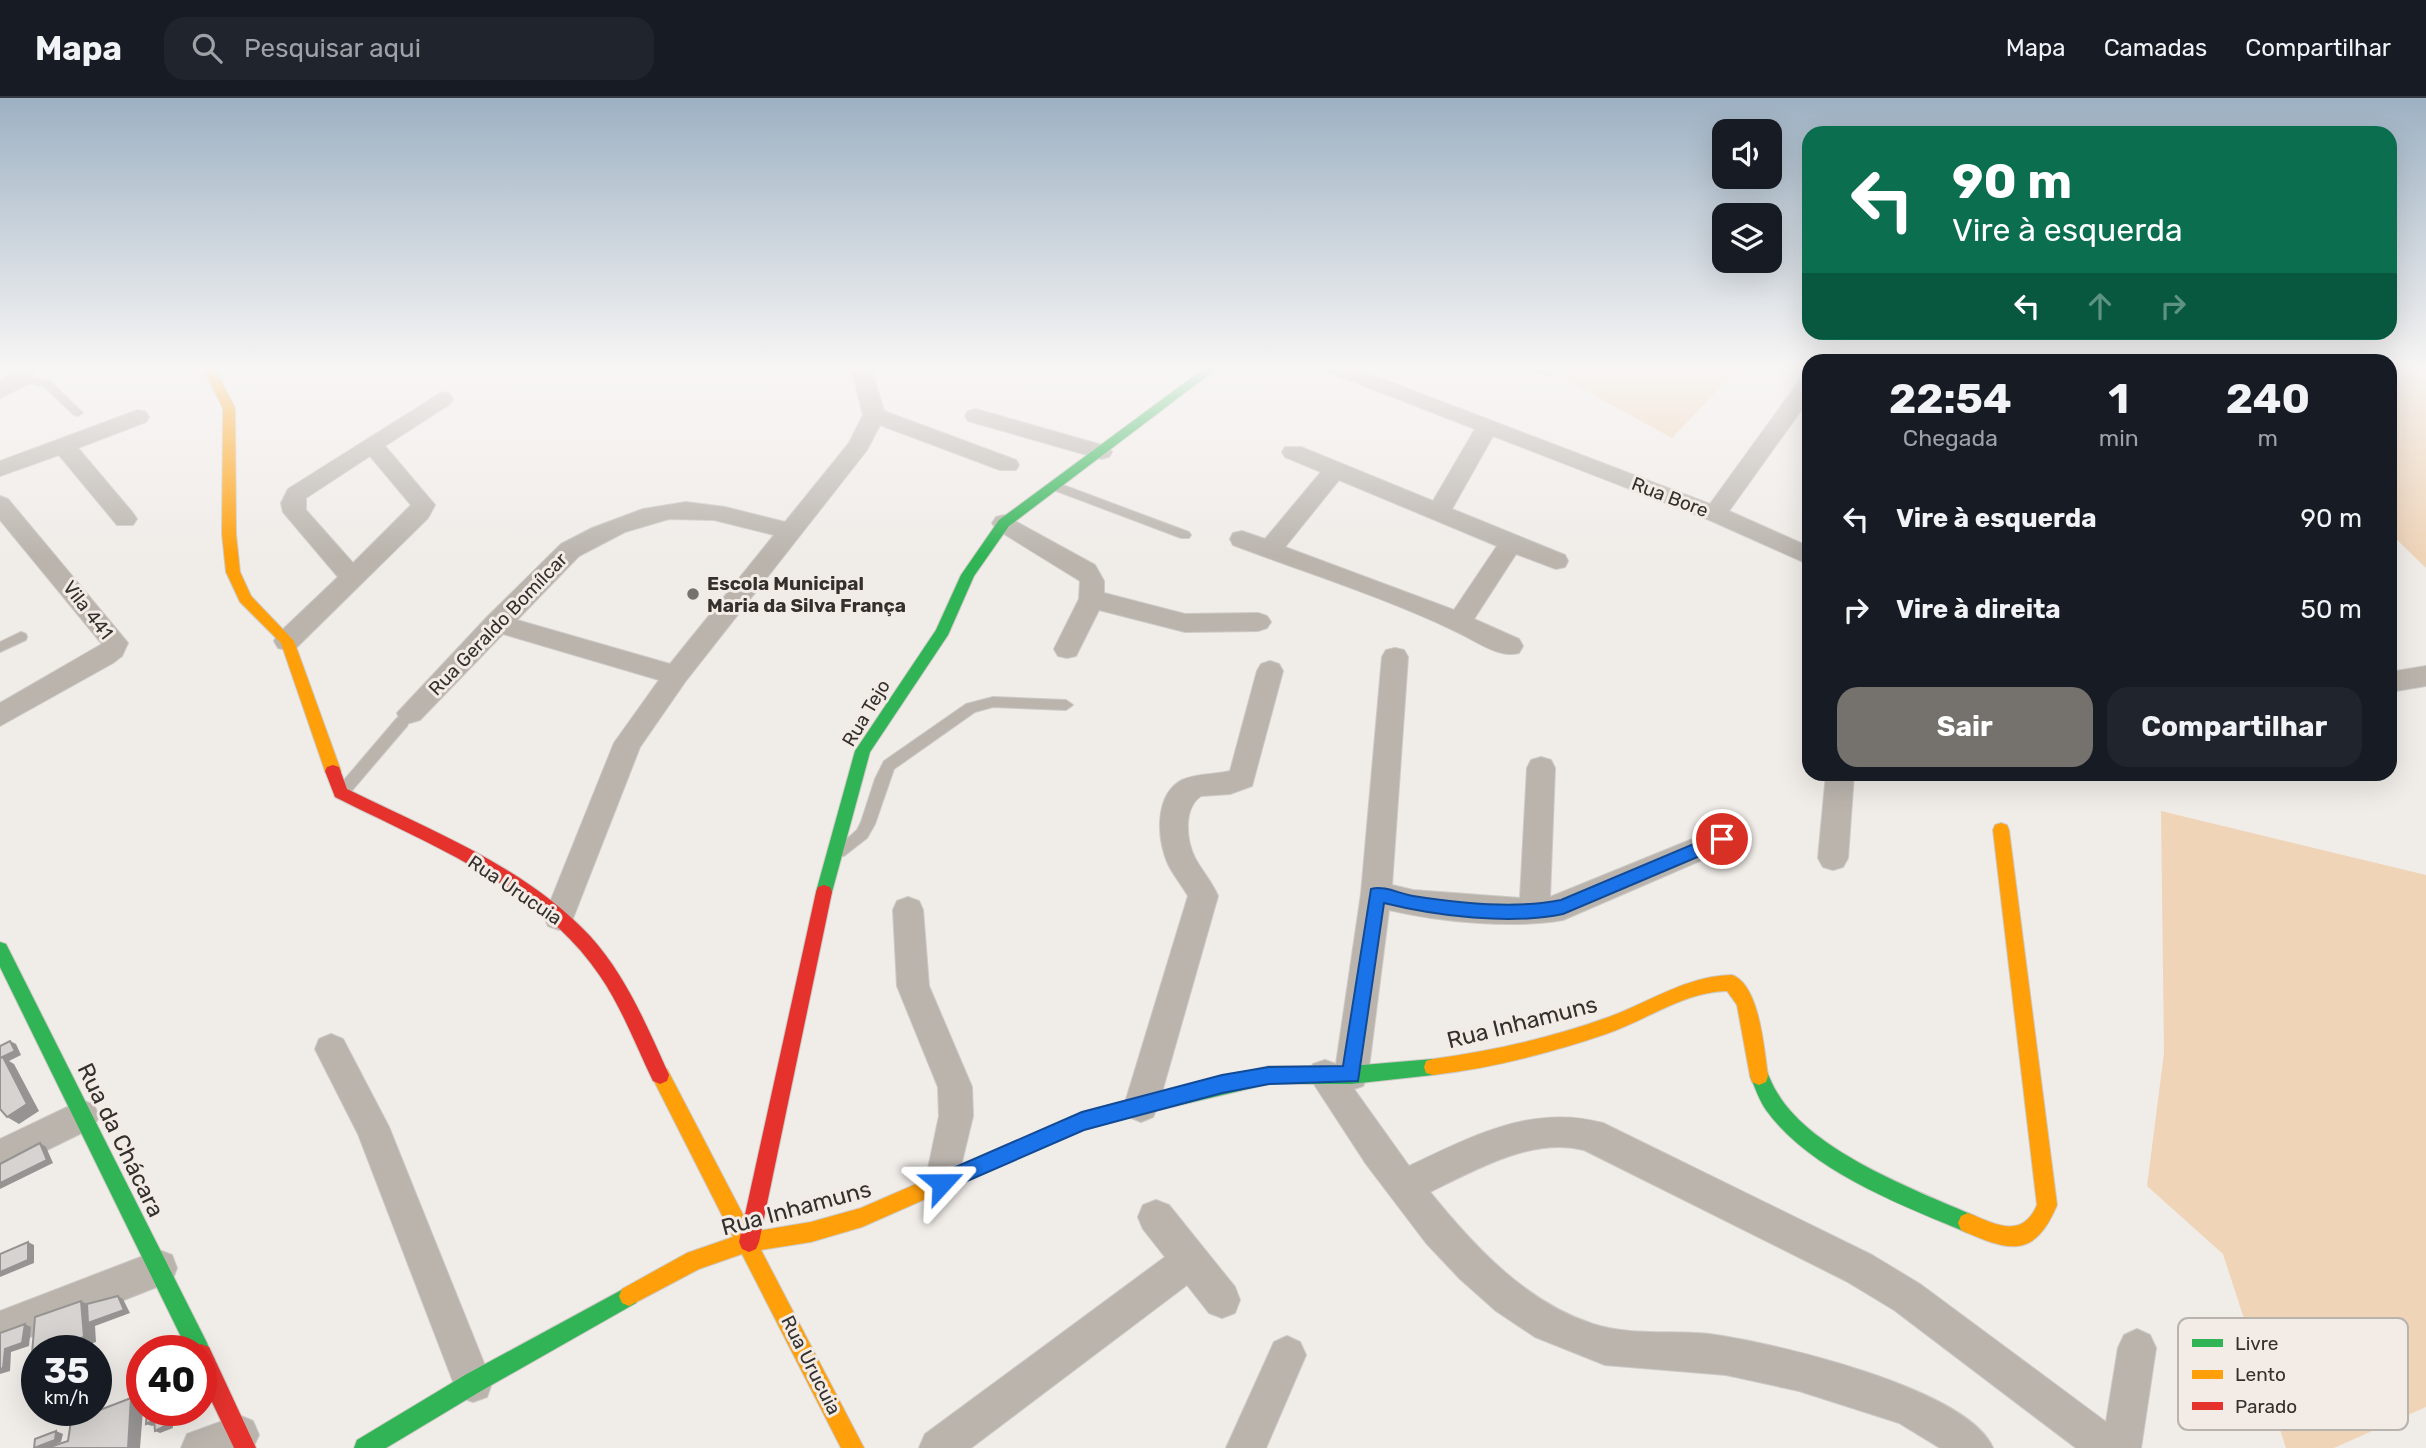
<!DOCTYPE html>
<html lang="pt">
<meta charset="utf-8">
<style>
:root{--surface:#171b24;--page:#20242c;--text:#f1f3f6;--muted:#9ea1a6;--line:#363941;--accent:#75726e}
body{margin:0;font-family:Rubik,sans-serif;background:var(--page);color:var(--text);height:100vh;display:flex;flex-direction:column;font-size:26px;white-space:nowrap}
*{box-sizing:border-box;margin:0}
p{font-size:23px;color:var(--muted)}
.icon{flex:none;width:38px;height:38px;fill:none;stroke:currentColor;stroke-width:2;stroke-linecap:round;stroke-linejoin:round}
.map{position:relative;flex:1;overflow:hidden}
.details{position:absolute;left:1802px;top:256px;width:595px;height:427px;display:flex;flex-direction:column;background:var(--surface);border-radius:21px;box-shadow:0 7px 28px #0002}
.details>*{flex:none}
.banner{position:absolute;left:1802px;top:28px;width:595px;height:214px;border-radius:21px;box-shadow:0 7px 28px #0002;background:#0b6e4f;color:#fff;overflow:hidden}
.controls{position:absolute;left:1712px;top:21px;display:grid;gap:14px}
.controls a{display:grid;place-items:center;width:70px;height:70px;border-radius:14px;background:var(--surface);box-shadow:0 7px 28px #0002;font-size:35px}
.speed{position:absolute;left:21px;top:1237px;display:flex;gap:14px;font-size:35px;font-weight:700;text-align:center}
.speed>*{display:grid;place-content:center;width:91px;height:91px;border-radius:50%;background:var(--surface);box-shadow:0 7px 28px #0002;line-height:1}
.speed small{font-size:18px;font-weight:400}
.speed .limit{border:10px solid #d22;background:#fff;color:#111}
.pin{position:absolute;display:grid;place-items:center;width:60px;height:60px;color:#fff;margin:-30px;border:4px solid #fff;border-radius:50%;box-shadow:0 2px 7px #0007}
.me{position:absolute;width:77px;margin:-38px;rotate:66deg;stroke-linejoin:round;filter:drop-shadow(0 0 5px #0008)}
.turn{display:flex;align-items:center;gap:24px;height:147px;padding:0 35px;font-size:32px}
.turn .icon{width:91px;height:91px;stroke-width:2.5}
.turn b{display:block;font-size:49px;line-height:60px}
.lanes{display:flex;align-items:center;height:66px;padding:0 35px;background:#0003;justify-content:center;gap:35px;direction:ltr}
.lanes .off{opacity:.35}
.eta{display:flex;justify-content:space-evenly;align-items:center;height:119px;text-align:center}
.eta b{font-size:42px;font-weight:700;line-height:49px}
.cta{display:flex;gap:14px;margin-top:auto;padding:14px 35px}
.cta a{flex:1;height:80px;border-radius:21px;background:var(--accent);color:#fff;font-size:28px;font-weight:700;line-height:80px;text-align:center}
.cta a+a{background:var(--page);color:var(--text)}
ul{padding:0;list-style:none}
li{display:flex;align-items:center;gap:21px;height:91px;padding:0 35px}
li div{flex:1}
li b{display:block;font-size:26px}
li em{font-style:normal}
header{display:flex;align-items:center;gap:42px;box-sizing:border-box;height:98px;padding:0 35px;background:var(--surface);border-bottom:2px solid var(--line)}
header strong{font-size:33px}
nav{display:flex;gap:38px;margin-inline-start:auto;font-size:24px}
.search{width:490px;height:63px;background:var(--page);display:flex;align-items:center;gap:18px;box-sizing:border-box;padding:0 24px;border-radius:21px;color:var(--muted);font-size:26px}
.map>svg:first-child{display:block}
</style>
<header>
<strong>Mapa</strong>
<div class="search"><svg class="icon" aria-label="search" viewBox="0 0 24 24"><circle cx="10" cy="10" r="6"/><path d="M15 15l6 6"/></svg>Pesquisar aqui</div>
<nav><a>Mapa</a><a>Camadas</a><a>Compartilhar</a></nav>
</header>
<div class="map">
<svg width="2426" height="1350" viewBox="0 0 2426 1350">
<rect width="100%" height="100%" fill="#f0ece8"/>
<g fill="#efd4b8">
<path d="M1577,269H1740L1672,340L1562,280Z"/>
<path d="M2390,269H2426V470L2391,436Z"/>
<path d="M2161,713L2426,777V1309L2334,1350H2286L2223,1156L2147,1088L2164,955Z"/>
</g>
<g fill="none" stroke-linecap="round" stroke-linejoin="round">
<g stroke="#cdcac7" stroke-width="2">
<g id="lane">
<path d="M20,278L50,283L83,315L78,318L74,317L43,288L16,283V279Z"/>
<path d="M1055,384L1189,434L1191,437L1189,440H1181L1051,391L1049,388Z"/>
<path d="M21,534L26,536L27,539L26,542L0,554V544Z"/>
<path d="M993,599L1066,602L1073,607L1066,612L993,609L975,614L894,671L875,726L867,740L844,758H834L832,754L857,732L861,724L875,681L884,663L966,606Z"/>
<path d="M402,619L407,620L409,624L407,628L349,696H339L337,692L339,688L397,620Z"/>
</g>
</g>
<g stroke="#cdcac7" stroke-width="2">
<g id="street">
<path d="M18,269H39L28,286L0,300V284Z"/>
<path d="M851,269H871L884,313L1016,362L1019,367L1016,372H1000L880,327L867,352L685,584L640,649L570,828L559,832L548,828L544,819L614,645L659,582L503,536L420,622L410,625L400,622L397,615L487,519L561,446L592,430L643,411L686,404L725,409L785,424L849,345L863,317ZM669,421L714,422L774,437L670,566L517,522L579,458L625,434Z"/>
<path d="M1322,269H1351L1710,406L1802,279L1810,278V300L1729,413L1810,449V467L1707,421L1493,338L1452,411L1565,457L1568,463L1565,469L1556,471L1516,456L1474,521L1519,541L1523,548L1519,555C1499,561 1473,541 1455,533C1384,499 1307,475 1233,447L1230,441L1233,435L1242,433L1265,441L1321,374L1285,359L1282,354L1285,349H1301L1433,403L1475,331L1326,273ZM1339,382L1497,448L1454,512L1285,449Z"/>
<path d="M1531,269H1558L1561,272L1550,278L1535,273Z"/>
<path d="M442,294L450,296L453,301L450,306L385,348L435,407L428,420L296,550L287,552L278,550L274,543L278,536L338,479L283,414L281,405L288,391ZM370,358L411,407L353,465L306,412V400Z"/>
<path d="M976,311L1109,349L1112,354L1109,359L1101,361L968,323L965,318L968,313Z"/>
<path d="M138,312L146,314L149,319L146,324L78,350L133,415L137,421L133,427H117L59,357L0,378V363Z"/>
<path d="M0,398L8,401L128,545L122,558L113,565L0,628V605L102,546L0,422Z"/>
<path d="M1004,417L1095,467L1104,483V495L1185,516L1258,515L1267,518L1271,524L1267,530L1258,533L1185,534L1099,512L1076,558L1067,560L1058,558L1054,551L1079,501L1080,483L996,431L992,425L996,419Z"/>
<path d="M1395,550L1404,552L1408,559L1392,787L1413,792L1520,800L1527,670L1531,662L1541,659L1551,662L1555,670L1550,799L1722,729L1732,733L1737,741L1732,749L1563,822C1512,831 1440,824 1389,812L1368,977L1363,988L1354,991L1409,1068C1473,1038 1532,1006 1603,1025L1872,1157L1920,1186L2106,1324L2118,1250L2124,1237L2137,1231L2150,1237L2156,1250L2141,1350H2076L1894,1212L1846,1183L1584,1052C1531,1039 1476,1072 1430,1094C1473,1147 1525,1204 1593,1226C1630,1238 1670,1232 1709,1236C1771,1244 1968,1290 1993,1350H1940L1899,1325L1799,1293L1726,1277L1605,1267L1535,1239L1496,1213L1460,1181L1426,1145L1366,1066L1308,977L1313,966L1325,962L1336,966L1361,796L1382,559L1386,552Z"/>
<path d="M1270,563L1279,566L1283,573L1252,688L1230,696L1201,698C1183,710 1186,742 1195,760C1202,773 1212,784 1218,798L1158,1008L1153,1019L1141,1024L1129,1019L1124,1008L1188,798C1182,787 1173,777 1168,766C1157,741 1154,697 1182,682C1197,675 1214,677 1230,673L1257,573L1261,566Z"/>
<path d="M2426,568V588L2390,594V574Z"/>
<path d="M1826,676H1854L1848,760L1843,769L1833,772L1823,769L1818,760Z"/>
<path d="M908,799L919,803L923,812L929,888L972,989L973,1018L954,1097L942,1102L930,1097L925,1085L939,1018L938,989L897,888L893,812L897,803Z"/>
<path d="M331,936L343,941L389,1029L492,1285L487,1299L473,1304L459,1299L358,1036L315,951L319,941Z"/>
<path d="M82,1002L94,1007L99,1018L94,1029L0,1075V1041Z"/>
<path d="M1156,1102L1169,1107L1235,1189L1240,1202L1235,1215L1222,1220L1209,1215L1187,1187L971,1350H919L925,1336L1165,1159L1143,1131L1138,1119L1143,1107Z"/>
<path d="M159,1152L172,1157L177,1170L172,1183L0,1251V1213Z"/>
<path d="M1287,1238L1300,1244L1306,1257L1266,1350H1226L1274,1244Z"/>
<path d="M239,1317L253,1323L259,1337L253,1350H181L187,1336Z"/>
</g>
</g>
<g stroke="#cdcac7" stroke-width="2">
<g id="fast">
<path d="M1206,269H1219L1009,428L974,478L948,537L870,654L832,794L830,799L824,801L818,799L816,794L855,653L936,532L961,477L999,422Z"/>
<path d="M0,844L6,846L207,1245L210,1253L207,1261L201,1263V1253H188L0,869Z"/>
<path d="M1433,961L1440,963L1442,969L1440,975L1433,977L1351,986H1269L1159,1012L1152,1009L1150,1003L1152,997L1159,994L1269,968H1351Z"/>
<path d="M1759,969L1766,972C1770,980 1773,989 1778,996C1813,1054 1915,1092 1975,1118L1978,1125L1975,1132L1968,1135C1901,1107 1810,1073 1766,1012C1759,1002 1755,989 1750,978L1752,972Z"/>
<path d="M629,1188L636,1191L639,1198L636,1205L481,1293L386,1350H354L357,1342L465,1277Z"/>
</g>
</g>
<g stroke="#cdcac7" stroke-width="2">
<g id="slow">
<path d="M202,269H214L235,310L236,436L240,474L251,498L294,543L341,673L339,677H327L325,673L281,545L240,504L226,474L222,436L223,310Z"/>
<path d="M2001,725L2007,727L2009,732L2057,1107C2034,1162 2008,1153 1961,1132L1958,1125L1961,1118L1968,1115C1995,1126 2022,1142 2037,1107L1993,732L1995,727Z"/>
<path d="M1732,877C1760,887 1764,952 1768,978L1766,984L1759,987L1752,984L1750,978L1737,907L1727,893C1683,894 1647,922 1606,936C1550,955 1492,970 1433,977L1426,975L1424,969L1426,963L1433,961C1492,953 1550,940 1606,920C1649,905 1685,878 1732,877Z"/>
<path d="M660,968L667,971L752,1134L811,1124L861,1110L1082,1014L1159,994L1166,997L1168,1003L1166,1009L1159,1012L1084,1031L862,1129L811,1144L761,1152L864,1350H841L742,1156L699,1171L629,1208L622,1205L619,1198L622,1191L687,1155L733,1139L651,977L653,971Z"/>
</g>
</g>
<g stroke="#cdcac7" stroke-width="2">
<g id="jam">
<path d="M333,667L339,669L347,691C430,732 526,769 590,838C625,876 648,930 669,977L667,983L660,986L653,983C636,948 622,910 600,878C540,789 428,746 335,699L325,673L327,669Z"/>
<path d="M824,787L830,789L832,794L759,1144L756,1151L749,1154L742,1151L739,1144L816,794L818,789Z"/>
<path d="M201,1246L209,1249L256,1350H234L201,1281V1253H192Z"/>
</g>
</g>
<use href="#lane" fill="#bab4ad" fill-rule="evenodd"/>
<use href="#street" fill="#bab4ad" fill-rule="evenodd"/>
<use href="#fast" fill="#30b455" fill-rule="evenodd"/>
<use href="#slow" fill="#ff9f0a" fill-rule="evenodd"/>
<use href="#jam" fill="#e5322d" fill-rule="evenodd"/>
</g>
<g fill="#969492">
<path d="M10,943L16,946L21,957L9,963L14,966L39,1013L19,1026L7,1019L0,969Z"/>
<path d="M40,1045L46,1049L53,1065L0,1091V1085Z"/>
<path d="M28,1144L34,1147V1165L0,1179V1174Z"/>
<path d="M118,1198L123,1201L130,1215L95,1228L96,1244L69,1253H40L81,1203L93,1209Z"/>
<path d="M25,1226L31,1229L29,1248L11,1254L10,1273L0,1276V1271L5,1251Z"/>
<path d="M131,1300L142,1305V1312H143L140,1350H128Z"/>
<path d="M166,1312H172L173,1330L160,1335L155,1333Z"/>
<path d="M154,1322L160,1325L152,1328L146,1326Z"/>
<path d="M56,1333L63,1336L61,1344L48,1350H36Z"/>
</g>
<g fill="#d6d3d0" stroke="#969492" stroke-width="2">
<path d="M10,943L15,953L0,960V948Z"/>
<path d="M3,959L27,1006L7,1019L0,1011V960Z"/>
<path d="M40,1045L47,1062L0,1085V1066Z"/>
<path d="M28,1144V1162L0,1174V1156Z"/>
<path d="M118,1198L124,1212L88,1225L87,1206Z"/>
<path d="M81,1203L84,1239L40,1253H37V1254L32,1256L35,1219Z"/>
<path d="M25,1226L22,1245L5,1251L3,1270L0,1271V1235Z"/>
<path d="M131,1300L128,1350H47L68,1343L71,1323Z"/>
<path d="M147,1312H166L167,1327L155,1333L154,1322L146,1326Z"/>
<path d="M56,1333L55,1342L34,1350L35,1341Z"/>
</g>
<linearGradient id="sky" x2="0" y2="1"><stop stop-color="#9db1c3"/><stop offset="0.59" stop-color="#f8f6f5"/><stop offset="1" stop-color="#f8f6f5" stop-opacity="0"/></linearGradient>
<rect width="2426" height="458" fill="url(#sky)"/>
<path fill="#1a73e8" stroke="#114b97" stroke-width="2" d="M1722,734L1728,736V746L1563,816C1510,827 1436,818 1384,805L1358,983L1269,986L1222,995L1084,1032L942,1094L935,1092L932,1085L935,1078L1082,1014L1222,977L1269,969L1343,968L1371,791C1384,787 1400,796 1413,798C1457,805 1518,811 1561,802Z"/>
<circle fill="#75726e" stroke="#f3ebe5" stroke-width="2.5" cx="693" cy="496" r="7"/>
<g text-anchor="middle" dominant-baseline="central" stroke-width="6" stroke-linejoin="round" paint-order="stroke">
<g font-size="19" fill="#33302d" stroke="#f3ebe5">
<text transform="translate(1670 399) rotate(21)">Rua Bore</text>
<text transform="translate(88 512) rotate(52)">Vila 441</text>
<text transform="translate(498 526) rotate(-46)">Rua Geraldo Bomílcar</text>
<text transform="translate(866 615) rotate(-59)">Rua Tejo</text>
<text transform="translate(515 792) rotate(34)">Rua Urucuia</text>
<text transform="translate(811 1267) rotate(63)">Rua Urucuia</text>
</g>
<g font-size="19" font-weight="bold" fill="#33302d" stroke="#f3ebe5" text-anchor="start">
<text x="707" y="485">Escola Municipal<tspan x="707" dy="22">Maria da Silva França</tspan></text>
</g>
<g font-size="23" fill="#33302d" stroke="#f3ebe5">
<text transform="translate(1522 924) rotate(-14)">Rua Inhamuns</text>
<text transform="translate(121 1042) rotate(64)">Rua da Chácara</text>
<text transform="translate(796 1110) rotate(-15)">Rua Inhamuns</text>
</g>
</g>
<rect x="2178" y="1220" width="230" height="112" rx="10" fill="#f3ebe5" stroke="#b9b3ae" stroke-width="2"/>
<rect x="2192" y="1241" width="31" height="8" fill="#30b455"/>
<rect x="2192" y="1272" width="31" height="9" fill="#ff9f0a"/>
<rect x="2192" y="1304" width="31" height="8" fill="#e5322d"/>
<g font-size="19" fill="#33302d">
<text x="2235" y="1252">Livre</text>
<text x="2235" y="1283">Lento</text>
<text x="2235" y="1315">Parado</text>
</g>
</svg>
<div class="controls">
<a><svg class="icon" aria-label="sound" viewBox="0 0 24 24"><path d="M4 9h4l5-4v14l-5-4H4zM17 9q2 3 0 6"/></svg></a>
<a><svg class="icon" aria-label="layers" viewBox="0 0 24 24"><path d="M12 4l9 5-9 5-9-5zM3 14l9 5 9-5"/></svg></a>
</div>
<div class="speed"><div>35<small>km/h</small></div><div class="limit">40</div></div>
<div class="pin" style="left:1722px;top:741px;background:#d93025"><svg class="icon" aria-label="arrive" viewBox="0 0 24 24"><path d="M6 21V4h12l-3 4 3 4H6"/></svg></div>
<svg class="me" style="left:942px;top:1085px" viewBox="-20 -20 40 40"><path d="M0-17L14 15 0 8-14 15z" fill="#1a73e8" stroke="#fff" stroke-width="4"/></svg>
<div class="banner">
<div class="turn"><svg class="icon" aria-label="left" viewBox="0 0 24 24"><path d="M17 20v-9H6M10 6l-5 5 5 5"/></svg><div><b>90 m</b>Vire à esquerda</div></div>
<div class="lanes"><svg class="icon" aria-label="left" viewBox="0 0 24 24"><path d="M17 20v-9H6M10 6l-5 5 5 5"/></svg><svg class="icon off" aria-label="ahead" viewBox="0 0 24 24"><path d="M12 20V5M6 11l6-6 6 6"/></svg><svg class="icon off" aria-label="right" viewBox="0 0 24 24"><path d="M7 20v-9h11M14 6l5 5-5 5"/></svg></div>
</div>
<section class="details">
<div class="eta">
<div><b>22:54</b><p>Chegada</p></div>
<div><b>1</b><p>min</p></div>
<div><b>240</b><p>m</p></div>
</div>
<ul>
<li><svg class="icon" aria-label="left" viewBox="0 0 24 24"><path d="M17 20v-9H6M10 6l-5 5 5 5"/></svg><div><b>Vire à esquerda</b></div><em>90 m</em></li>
<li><svg class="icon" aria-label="right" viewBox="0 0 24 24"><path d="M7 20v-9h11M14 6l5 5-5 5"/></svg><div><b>Vire à direita</b></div><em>50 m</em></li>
</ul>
<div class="cta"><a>Sair</a><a>Compartilhar</a></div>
</section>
</div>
